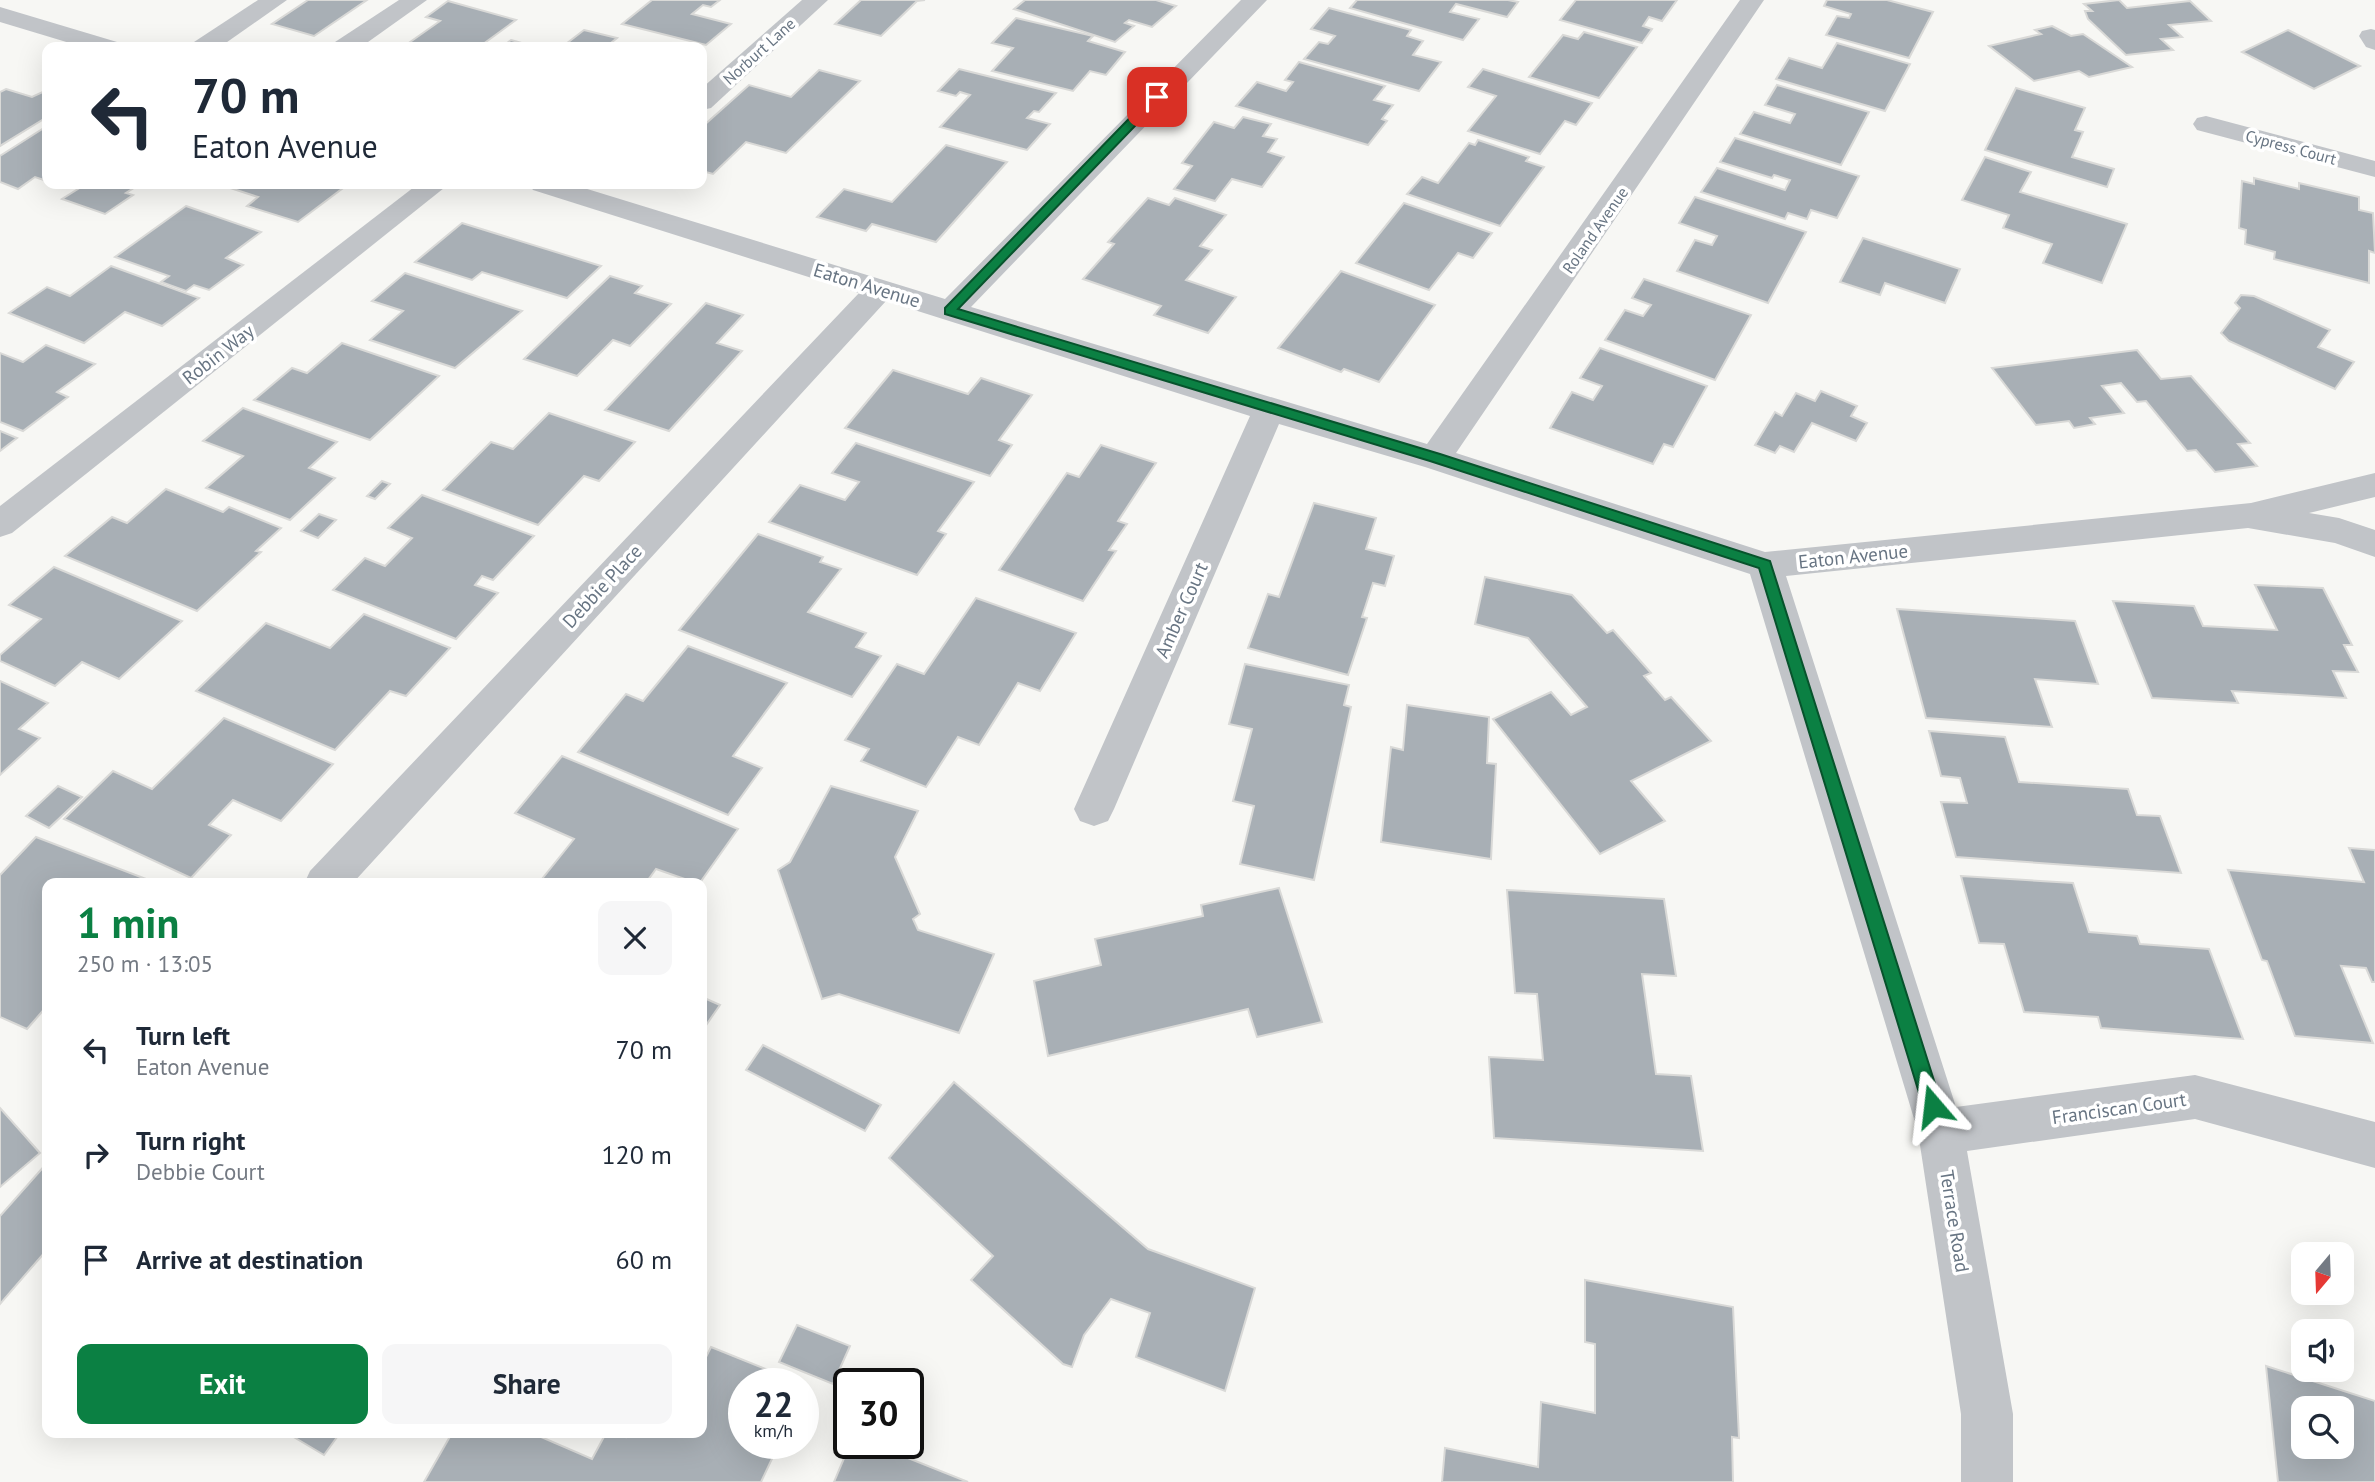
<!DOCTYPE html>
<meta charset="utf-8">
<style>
:root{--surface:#fff;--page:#f6f6f7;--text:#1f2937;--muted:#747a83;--accent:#0b8043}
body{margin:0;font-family:"PT Sans",sans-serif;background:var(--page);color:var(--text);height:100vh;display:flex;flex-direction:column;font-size:26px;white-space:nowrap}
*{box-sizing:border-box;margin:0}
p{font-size:23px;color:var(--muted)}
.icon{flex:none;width:38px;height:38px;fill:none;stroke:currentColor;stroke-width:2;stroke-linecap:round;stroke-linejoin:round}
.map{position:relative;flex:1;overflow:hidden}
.drawer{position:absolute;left:42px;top:878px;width:665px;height:560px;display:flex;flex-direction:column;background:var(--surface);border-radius:14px;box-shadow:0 7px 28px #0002}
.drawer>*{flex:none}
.hud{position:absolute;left:42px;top:42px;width:665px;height:147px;border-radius:14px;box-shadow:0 7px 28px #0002;background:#fff;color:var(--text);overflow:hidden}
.needle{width:46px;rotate:199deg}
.fabs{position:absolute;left:2291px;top:1242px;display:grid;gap:14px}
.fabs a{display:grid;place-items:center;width:63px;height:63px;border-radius:14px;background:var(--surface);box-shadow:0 7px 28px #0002;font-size:35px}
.speed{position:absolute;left:728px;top:1368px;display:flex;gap:14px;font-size:35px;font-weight:700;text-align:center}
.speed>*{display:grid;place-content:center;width:91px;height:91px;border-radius:50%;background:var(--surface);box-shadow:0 7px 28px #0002;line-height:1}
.speed small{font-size:18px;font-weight:400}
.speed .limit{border:4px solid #111;border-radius:10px;background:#fff;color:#111}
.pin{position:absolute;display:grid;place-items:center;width:60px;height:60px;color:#fff;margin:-30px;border-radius:14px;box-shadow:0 4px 10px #0006}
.me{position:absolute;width:77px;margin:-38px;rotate:343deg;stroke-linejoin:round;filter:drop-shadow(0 0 5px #0008)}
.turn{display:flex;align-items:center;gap:24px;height:147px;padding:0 35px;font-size:32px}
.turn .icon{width:91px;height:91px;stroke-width:2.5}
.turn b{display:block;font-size:49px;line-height:60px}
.round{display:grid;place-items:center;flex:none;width:74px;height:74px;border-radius:14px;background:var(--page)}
.summary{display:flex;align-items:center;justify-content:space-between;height:119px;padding:0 35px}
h1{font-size:42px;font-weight:700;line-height:52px;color:var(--accent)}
.action{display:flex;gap:14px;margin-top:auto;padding:14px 35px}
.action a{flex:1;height:80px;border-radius:14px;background:var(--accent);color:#fff;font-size:28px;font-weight:700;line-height:80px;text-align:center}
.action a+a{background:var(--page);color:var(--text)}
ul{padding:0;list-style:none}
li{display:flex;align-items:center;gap:21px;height:105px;padding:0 35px}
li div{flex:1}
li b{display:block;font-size:26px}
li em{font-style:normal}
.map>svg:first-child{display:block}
</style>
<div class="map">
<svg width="2375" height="1482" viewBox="0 0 2375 1482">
<rect width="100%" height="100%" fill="#f7f7f4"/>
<g fill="#a8afb5" stroke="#d9d9d7" stroke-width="2" fill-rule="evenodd">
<path d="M308,0H367L314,36L272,24Z"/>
<path d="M652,0H720L711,7L703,5L692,14L731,24L706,45L622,24Z"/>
<path d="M861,0H925L917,1L881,36L835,24Z"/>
<path d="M1025,0H1156L1176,6L1152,27L1129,20L1125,23L1134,26L1115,42L1014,9Z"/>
<path d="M1357,0H1508L1518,2L1507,17L1456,4L1450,12L1479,19L1463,40L1350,8Z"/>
<path d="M1576,0H1677L1662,21L1649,17L1643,26L1652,29L1642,43L1560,20Z"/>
<path d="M1827,0H1887L1933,12L1909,58L1826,35L1837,16L1849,18L1851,14L1824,6Z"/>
<path d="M2119,0L2127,8L2190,1L2211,21L2169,25L2182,37L2161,39L2173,50L2126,55L2088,19L2085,11H2092L2084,4Z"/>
<path d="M448,1L516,20L479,47H403L440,21L426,17Z"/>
<path d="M1329,8L1411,30L1407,36L1423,41L1413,55L1441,62L1419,91L1304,59L1319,42L1328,44L1335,36L1311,29Z"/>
<path d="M1016,18L1093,36L1088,41L1125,52L1106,75L1090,71L1073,91L992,71L1013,48L992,43Z"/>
<path d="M2052,26L2071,36L2083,34L2132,67L2089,77L2079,71L2034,81L1989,46L2041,34L2035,30Z"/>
<path d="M584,30L617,38L606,47H562Z"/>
<path d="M2288,30L2360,66L2314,89L2242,52Z"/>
<path d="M1584,32L1637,47L1599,98L1529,77L1563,35L1578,39Z"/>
<path d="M511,40L536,47H502Z"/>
<path d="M1837,43L1910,64L1885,111L1776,79L1789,58L1822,68Z"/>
<path d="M1299,62L1385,86L1374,100L1393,105L1382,119L1387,121L1368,145L1236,106L1257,82L1286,91L1293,82L1285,80Z"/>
<path d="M959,69L1056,93L1039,112L1034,111L1027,118L1050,124L1027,150L940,127L970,95L960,92L956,96L938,91Z"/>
<path d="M1483,69L1592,103L1576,125L1565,121L1540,154L1468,131L1496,96L1468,87Z"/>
<path d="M819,70L860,81L786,153L746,142L713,174L702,171V127L749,85L791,97Z"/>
<path d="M1777,85L1869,112L1841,165L1740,134L1754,112L1790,123L1795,114L1765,105Z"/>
<path d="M2016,88L2085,108L2075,130L2083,132L2072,157L2114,169L2107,187L1985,150Z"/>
<path d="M6,89L32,97L47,90V117L0,146V92Z"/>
<path d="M1243,117L1271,124L1263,136L1277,139L1268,152L1284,157L1262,187L1232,179L1215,201L1174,189L1192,166L1182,163L1214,122L1234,128Z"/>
<path d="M47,126V181L35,177L18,189L0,182V156Z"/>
<path d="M1735,138L1859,176L1837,218L1811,210L1807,219L1788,213L1785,219L1701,192L1717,168L1785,190L1790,180L1774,175L1772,178L1720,162Z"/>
<path d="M1478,140L1529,157L1526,161L1544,167L1500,226L1407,194L1422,177L1438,183L1469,143L1475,145Z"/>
<path d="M946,145L1007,162L936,242L872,224L866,231L817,217L844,189L892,202Z"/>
<path d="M1985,157L2031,172L2020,192L2127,224L2102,283L2043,263L2052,244L2003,228L2009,215L1962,200Z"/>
<path d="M2254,178L2299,189V183L2359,197V210L2373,213L2375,253L2369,251V283L2274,259L2275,252L2245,244L2246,230L2239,228L2242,181L2254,184Z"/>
<path d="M86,184H140L126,193L133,195L105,214L62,199Z"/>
<path d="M218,184H344L347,185L298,222L247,206L258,197Z"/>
<path d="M1695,197L1806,232L1768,303L1677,271L1695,240L1712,245L1717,236L1679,223Z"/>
<path d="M1148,198L1169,205L1175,198L1226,215L1200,246L1212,250L1186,280L1236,297L1208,333L1154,315L1161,306L1083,279L1114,244L1108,242Z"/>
<path d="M1404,203L1492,233L1473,258L1458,253L1429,290L1356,263Z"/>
<path d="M186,206L261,232L226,258L243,265L209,290L194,285L186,291L161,282L169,276L115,257Z"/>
<path d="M462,223L601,266L567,298L482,272L472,280L415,262Z"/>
<path d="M1863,238L1960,269L1945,303L1885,283L1880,295L1840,282Z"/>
<path d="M111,266L199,298L162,326L125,312L84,343L9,313L47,287L70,296Z"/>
<path d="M1341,271L1435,305L1379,382L1344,369L1341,372L1278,348Z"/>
<path d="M405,273L522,311L455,368L370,340L403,311L372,301Z"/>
<path d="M610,276L642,286L635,293L671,304L630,346L613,340L577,376L524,359Z"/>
<path d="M1644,279L1751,315L1715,380L1605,340L1625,310L1643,316L1651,305L1632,298Z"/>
<path d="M2241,295L2254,296L2330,330L2318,347L2354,362L2335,389L2229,341L2221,333L2240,308L2235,303Z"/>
<path d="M706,303L743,315L717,343L742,351L669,431L605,410Z"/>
<path d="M342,343L439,376L370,440L254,400L292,368L307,373Z"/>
<path d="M46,345L95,364L57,392L68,397L23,431L0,422V353L23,362Z"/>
<path d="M1600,348L1707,386L1673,447L1664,444L1653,464L1550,428L1572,392L1593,400L1602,386L1580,378Z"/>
<path d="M2137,350L2161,379L2191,376L2250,443L2238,444L2257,466L2215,472L2196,450L2187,451L2146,401L2137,402L2121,383L2102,386L2124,413L2090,418L2095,424L2074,428L2069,421L2036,425L1992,368Z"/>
<path d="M893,370L968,394L981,378L1032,395L999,440L1012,445L990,476L845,428Z"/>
<path d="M1821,391L1857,406L1851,416L1867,423L1856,441L1812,423L1794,452L1780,446L1775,453L1755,445L1775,412L1782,416L1796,393L1815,401Z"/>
<path d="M243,408L337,442L309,468L335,478L290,520L206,488L243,456L203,441Z"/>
<path d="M549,413L635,442L599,481L584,476L538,525L443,490L491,442L513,449Z"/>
<path d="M0,431L17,438L0,451Z"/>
<path d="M856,443L974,482L938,531L946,534L917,575L769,522L800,485L845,500L859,482L832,473Z"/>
<path d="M1101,445L1156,463L1118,521L1127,524L1109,550L1116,551L1083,601L999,570L1067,473L1079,477Z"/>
<path d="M382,481L390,484L375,499L367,496Z"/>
<path d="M166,489L223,512L229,507L281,528L256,551L261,552L197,611L65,556L112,517L127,523Z"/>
<path d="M422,495L534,536L493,580L482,576L475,585L498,593L456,639L333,590L365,558L385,566L412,538L388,528Z"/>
<path d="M1314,503L1376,518L1366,549L1394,556L1385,586L1373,583L1362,617L1367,618L1348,675L1248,648L1268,594L1279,597Z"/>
<path d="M319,514L336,520L318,538L301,531Z"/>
<path d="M758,534L823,557L820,562L841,569L808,612L866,633L856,647L881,656L852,697L679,630Z"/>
<path d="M54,567L182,621L119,679L82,662L55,686L0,661V655L41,619L9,605Z"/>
<path d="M1485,577L1572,595L1607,633L1613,630L1651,673L1644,676L1665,700L1671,697L1711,741L1631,781L1665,821L1600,854L1493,719L1551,692L1571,715L1587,707L1528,638L1475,624Z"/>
<path d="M2255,585L2323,588L2352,645H2344L2358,672L2333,671L2346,698L2232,691L2238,703L2152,698L2113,601L2194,606L2203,626L2277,630Z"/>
<path d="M976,598L1076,633L1040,691L1018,683L979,745L958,737L926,787L861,761L869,749L845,740L897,664L924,674Z"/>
<path d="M1897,609L2075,621L2098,684L2035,679L2052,727L1926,718Z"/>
<path d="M364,614L450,648L406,696L390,691L335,750L196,691L266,623L330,648Z"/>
<path d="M688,646L787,683L733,756L762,768L728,815L578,752L626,694L643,701Z"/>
<path d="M1245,664L1349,685L1344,705L1351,707L1314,880L1240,864L1254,806L1233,801L1252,729L1229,724Z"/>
<path d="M0,681L48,703L19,729L40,738L0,775Z"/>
<path d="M1407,705L1489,717L1487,763L1496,764L1491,859L1381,842L1391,747L1403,750Z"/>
<path d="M224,718L333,764L281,821L233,800L209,825L231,835L191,878L64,819L113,771L152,789Z"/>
<path d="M1929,731L2005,737L2019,782L2128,789L2137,815L2160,816L2181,873L1956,857L1941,802L1967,803L1960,778L1941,776Z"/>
<path d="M562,756L738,829L699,884L656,869L645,884H538L574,839L515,813Z"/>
<path d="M58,786L82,797L49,828L26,816Z"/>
<path d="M831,786L918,811L895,857L920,914L913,919L918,930L994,954L959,1033L839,994L822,999L778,870L790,862Z"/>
<path d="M36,837L159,884H47V1006L27,1029L0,1017V875Z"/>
<path d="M2349,848L2375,850V982H2372L2366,968L2341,966L2373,1043L2295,1036L2267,961L2262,960L2228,870L2364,882Z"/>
<path d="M1961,876L2073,883L2089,932L2137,936L2140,944L2209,949L2243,1039L2101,1028L2098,1017L2024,1012L2004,944L1979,943Z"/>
<path d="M1279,888L1322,1022L1257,1037L1248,1009L1048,1056L1034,981L1101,965L1095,939L1203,916L1201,905Z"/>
<path d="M1507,890L1664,899L1676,976L1642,974L1656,1074L1691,1076L1703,1151L1494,1138L1489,1057L1543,1060L1537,994L1515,993Z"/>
<path d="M702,997L720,1005L702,1031Z"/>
<path d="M763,1045L881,1105L865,1131L746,1070Z"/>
<path d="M954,1082L1148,1249L1255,1288L1225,1391L1136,1357L1150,1313L1111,1299L1084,1335L1072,1367L1063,1364L971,1280L993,1256L889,1158Z"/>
<path d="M0,1108L40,1153L0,1187Z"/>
<path d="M47,1163V1253L45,1252L0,1304V1216Z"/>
<path d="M1585,1280L1733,1307L1739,1438L1732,1437L1733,1482H1442L1445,1448L1538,1467L1541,1402L1595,1413V1344L1585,1342Z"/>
<path d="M797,1325L850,1346L833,1384L779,1362Z"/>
<path d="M711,1347L803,1384H744V1444H779L761,1482H424L452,1433H532L592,1459L606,1433L626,1437L628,1433H702V1358L705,1359Z"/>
<path d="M2266,1366L2375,1401V1482H2278ZM2303,1409H2342V1447H2303Z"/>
<path d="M287,1433H340L324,1455Z"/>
<path d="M850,1444H873L968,1482H834Z"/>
</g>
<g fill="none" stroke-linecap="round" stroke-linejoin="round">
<g fill="#c1c4c8" fill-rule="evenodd">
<path d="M258,0H287L220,47H191L194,42Z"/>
<path d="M399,0H427L361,47H332L335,42Z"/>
<path d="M802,0H828L711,108L702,110V88Z"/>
<path d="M1241,0H1267L971,307L1427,444L1740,0H1764L1456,453L1765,552L2251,503L2375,473V497L2309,513L2339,518L2375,530V557L2335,543L2248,528L1786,576L1956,1107L2195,1075L2375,1122V1168L2195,1119L1967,1151L2013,1414V1482H1961V1414L1918,1132L1750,574L1425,467L1279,424L1114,809L1108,821L1094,826L1080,821L1074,809L1250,416L886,301L352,884H304L310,871L859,293L533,190L529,184H571L945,299Z"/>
<path d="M0,7L117,42L121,47H83L0,22Z"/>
<path d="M2371,29L2375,30V50L2366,47L2359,36L2362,31Z"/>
<path d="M2206,116L2375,161V177L2197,130L2193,124L2197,118Z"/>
<path d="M418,184H449L12,533L0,537V506Z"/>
</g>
</g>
<path fill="#0b8043" stroke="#07532c" stroke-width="2" d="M1153,94L1163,97L958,309L1440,454L1770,561L1942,1106L1939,1113L1933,1115L1926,1113L1923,1106L1759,568L1430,461L945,314V308Z"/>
<g text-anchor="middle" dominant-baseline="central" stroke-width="7" stroke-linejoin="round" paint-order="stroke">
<g font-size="16" fill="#687583" stroke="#fff">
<text transform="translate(759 51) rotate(-42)">Norburt Lane</text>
<text transform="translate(2291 147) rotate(15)">Cypress Court</text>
<text transform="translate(1595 230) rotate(-55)">Roland Avenue</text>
</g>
<g font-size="19" fill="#687583" stroke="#fff">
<text transform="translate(867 285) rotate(17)">Eaton Avenue</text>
<text transform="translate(218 354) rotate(-38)">Robin Way</text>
<text transform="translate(1853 556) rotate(-6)">Eaton Avenue</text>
<text transform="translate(602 586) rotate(-47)">Debbie Place</text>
<text transform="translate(1181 610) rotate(-66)">Amber Court</text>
<text transform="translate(2119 1108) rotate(-8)">Franciscan Court</text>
<text transform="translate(1955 1221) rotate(81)">Terrace Road</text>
</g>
</g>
</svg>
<div class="fabs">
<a><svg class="needle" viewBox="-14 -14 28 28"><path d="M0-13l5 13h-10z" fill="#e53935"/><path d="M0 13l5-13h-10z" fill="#747a83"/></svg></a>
<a><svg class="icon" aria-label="sound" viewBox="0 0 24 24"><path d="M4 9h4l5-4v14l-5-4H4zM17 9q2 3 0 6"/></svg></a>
<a><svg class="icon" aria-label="search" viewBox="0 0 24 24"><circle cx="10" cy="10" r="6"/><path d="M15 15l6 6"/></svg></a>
</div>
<div class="speed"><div>22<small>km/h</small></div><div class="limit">30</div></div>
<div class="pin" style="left:1157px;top:97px;background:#d93025"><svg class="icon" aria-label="arrive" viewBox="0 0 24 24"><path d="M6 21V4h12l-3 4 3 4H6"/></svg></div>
<svg class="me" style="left:1933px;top:1106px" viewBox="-20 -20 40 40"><path d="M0-17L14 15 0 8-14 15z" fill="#0b8043" stroke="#fff" stroke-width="4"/></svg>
<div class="hud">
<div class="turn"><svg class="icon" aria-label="left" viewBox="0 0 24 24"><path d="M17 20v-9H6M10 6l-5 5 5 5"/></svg><div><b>70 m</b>Eaton Avenue</div></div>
</div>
<section class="drawer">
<div class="summary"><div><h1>1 min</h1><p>250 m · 13:05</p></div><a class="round"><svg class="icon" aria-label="close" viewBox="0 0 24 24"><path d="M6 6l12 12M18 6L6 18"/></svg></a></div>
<ul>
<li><svg class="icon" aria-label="left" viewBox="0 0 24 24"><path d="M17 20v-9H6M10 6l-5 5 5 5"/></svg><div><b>Turn left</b><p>Eaton Avenue</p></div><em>70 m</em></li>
<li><svg class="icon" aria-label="right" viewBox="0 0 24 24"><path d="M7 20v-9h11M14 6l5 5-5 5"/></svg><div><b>Turn right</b><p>Debbie Court</p></div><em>120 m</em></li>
<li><svg class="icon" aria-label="arrive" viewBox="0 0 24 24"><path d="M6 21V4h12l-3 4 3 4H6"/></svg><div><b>Arrive at destination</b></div><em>60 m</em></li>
</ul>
<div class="action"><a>Exit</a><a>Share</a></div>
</section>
</div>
